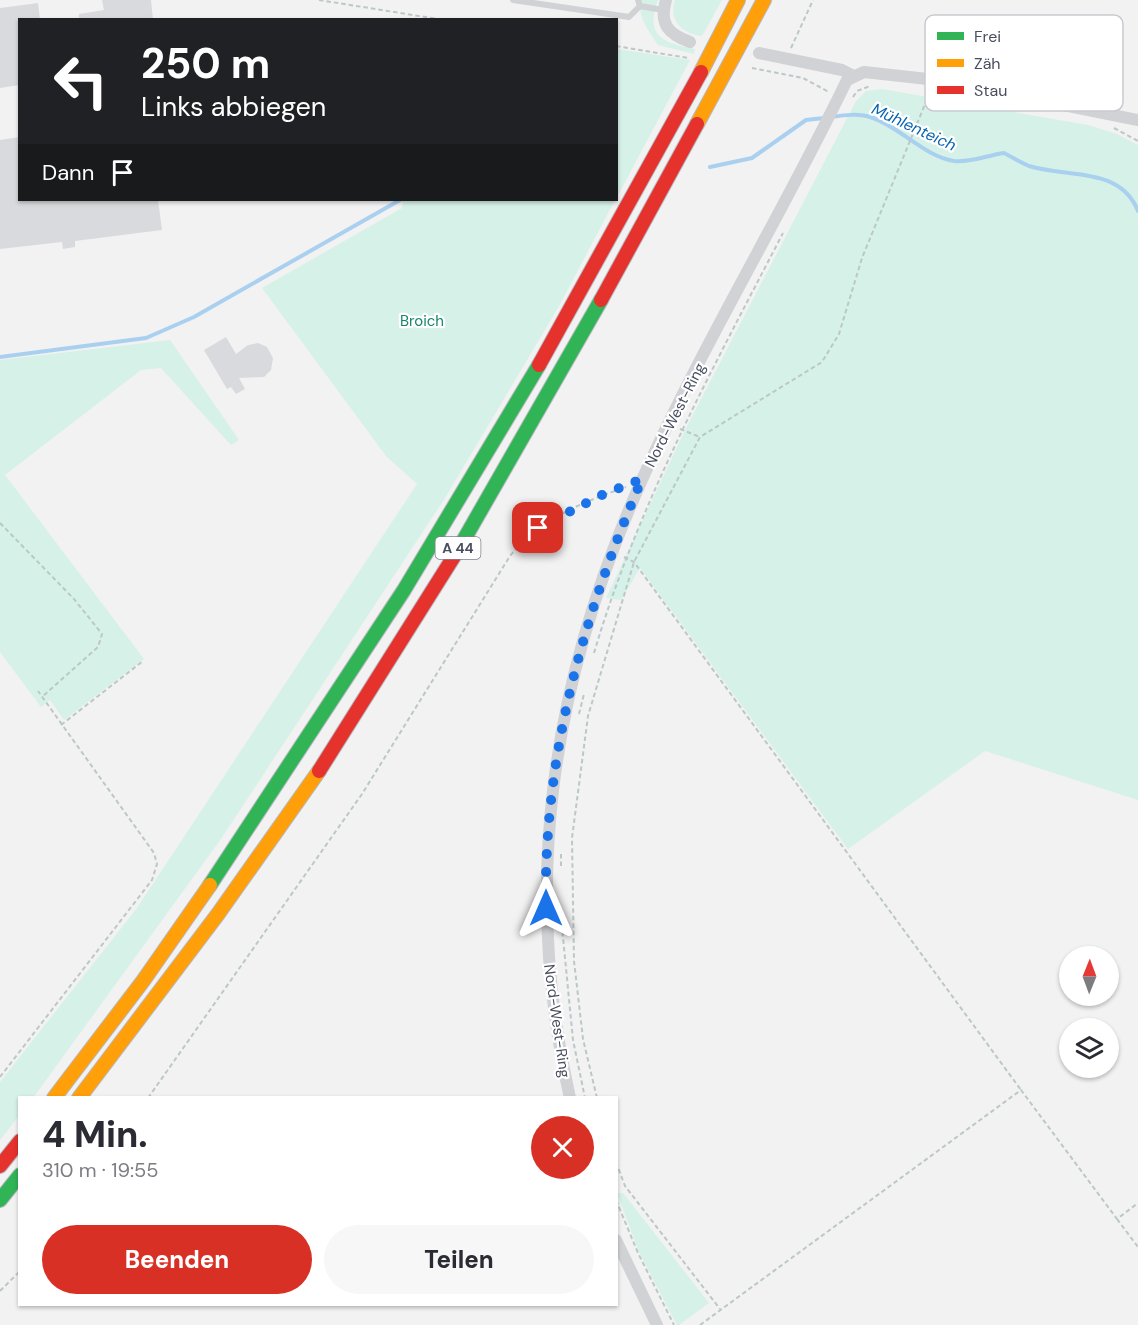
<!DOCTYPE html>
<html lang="de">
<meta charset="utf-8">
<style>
:root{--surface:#fff;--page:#f7f7f7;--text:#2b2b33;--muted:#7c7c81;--accent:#d93025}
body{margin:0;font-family:"DM Sans",sans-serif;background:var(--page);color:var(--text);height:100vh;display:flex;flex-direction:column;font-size:22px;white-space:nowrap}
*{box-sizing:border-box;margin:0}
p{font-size:20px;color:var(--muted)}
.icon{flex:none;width:33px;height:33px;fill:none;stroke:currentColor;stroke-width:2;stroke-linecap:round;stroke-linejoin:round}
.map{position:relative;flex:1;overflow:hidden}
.details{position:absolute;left:18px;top:1096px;width:600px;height:210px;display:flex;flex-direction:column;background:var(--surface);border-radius:0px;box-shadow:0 2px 4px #0004}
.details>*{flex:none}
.hud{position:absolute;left:18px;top:18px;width:600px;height:183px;border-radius:0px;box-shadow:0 2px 4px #0004;background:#202124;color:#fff;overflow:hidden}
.needle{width:39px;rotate:1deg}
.tools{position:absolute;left:1059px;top:946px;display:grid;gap:12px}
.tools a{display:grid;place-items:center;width:60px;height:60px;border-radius:50%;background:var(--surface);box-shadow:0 2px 4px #0004;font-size:30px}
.pin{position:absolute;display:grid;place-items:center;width:51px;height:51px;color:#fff;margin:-26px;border-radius:12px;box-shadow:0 3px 9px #0006}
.me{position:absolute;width:66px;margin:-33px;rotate:0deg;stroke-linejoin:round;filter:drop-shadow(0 0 4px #0008)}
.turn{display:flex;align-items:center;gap:21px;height:126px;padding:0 24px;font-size:27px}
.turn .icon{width:78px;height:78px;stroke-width:2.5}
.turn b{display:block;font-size:42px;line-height:51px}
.then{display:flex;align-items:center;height:57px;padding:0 24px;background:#0003;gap:12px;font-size:22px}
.round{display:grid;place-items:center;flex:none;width:63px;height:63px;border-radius:32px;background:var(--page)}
.head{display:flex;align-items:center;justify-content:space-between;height:102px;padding:0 24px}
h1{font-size:36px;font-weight:800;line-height:45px}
.primary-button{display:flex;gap:12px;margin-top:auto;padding:12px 24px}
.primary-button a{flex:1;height:69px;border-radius:36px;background:var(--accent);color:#fff;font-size:24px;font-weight:800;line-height:69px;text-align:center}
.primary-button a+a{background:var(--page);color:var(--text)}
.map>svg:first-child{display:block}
</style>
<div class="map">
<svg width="1138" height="1325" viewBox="0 0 1138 1325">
<rect width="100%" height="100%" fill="#f2f2f2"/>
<g fill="#d6f1e8">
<path d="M640,0H658C644,37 664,43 695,49L694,54L658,45C649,31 638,18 640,0Z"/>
<path d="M675,0H722L702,36C683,34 668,21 675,0Z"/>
<path d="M617,49L690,60L617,197L616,49Z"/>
<path d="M882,89L1088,125L1117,134L1138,145V800L985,751L848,849L640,568L621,600L606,598L686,428L856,101L866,91Z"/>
<path d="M403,200H615L558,308L445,498L221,839L33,1098H20L19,1116L0,1140V1082L137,908L417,484L386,456L262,288L402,208Z"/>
<path d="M170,340L239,440L231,445L161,368L141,370L5,475L144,659L64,720L50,700L41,707L0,652V360Z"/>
<path d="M617,1193H623L709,1303L679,1325H677L639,1252Z"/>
</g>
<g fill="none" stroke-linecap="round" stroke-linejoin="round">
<g stroke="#aad0f0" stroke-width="4">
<path d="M831,117C845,115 859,113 873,118C901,128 924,156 954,161C971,163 988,155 1004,153C1012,157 1021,163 1029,166C1067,178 1120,166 1138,211"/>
<path d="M710,167L752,158L806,120L824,118"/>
<path d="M0,357L146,338L194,317L400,200"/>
</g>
</g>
<g fill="#d9dadd">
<path d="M102,0H151L153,20H79V14L104,10Z"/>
<path d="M38,3L40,20H20V85L0,88V8Z"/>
<path d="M20,137V200H158L162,230L75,241V247L63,249L62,242L0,249V140Z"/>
<path d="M226,337L236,354L248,345L258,343L267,347L273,358L271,370L264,377L239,378L245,389L236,394L231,387L227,389L204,350Z"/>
</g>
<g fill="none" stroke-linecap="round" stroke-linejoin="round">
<g stroke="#b7b9c2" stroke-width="16">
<g id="fast">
<path d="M458,550L601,300"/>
<path d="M210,885L404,590L539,365"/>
<path d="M0,1200L20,1175"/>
</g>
</g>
<g stroke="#b7b9c2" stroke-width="16">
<g id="slow">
<path d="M701,72L738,0"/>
<path d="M697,124L764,0"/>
<path d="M54,1098L143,981L210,885"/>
<path d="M79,1098L218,914L319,771"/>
</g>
</g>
<g stroke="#b7b9c2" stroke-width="16">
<g id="jam">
<path d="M601,300L697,124"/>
<path d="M539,365L701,72"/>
<path d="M319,771L458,550"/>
<path d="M0,1166L20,1141"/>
</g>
</g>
<g stroke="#bcc7c7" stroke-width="2" stroke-dasharray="4.5 3" stroke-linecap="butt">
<path d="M319,0L444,20"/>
<path d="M616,46L688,58"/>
<path d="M791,48L813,0"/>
<path d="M752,68L803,78L829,92"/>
<path d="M853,97L857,91L870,86"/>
<path d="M1114,128L1138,141"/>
<path d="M680,429L700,437"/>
<path d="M0,523L74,599L102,634L98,647L42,697"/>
<path d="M624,557L634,562L1021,1090"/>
<path d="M594,653C638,504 712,370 783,233"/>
<path d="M579,714L584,694"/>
<path d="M61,725L143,661"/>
<path d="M561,866V854"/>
<path d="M561,917L573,1040L585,1098"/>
<path d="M0,1077L152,880L157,864L154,853L38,691"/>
<path d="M148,1098L362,794L510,556C540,519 583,502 626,487"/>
<path d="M597,1098L583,1039L574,961L572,838L588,716L634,562L700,437L822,362L839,334L862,258L930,92"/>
<path d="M616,1162L625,1186L720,1309"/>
<path d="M616,1200L638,1253L674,1325"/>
<path d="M1117,1219L1138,1247"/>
<path d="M0,1291L20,1271"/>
<path d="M700,1325L1021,1090L1117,1219L1138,1203"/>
</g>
<g stroke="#d0d2d5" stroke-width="6">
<path d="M513,0L629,17L640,6"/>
<path d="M638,0L640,6L663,10"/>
</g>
<g stroke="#d0d2d5" stroke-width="12">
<path d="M666,0C659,24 668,34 690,42"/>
<path d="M759,53L842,70L852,75"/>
<path d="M570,1098C521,884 552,681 641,482C702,345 782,215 847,80L864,72L937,80L1138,120"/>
<path d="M616,1240L657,1325"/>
</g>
<use href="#fast" stroke="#30b455" stroke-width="14"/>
<use href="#slow" stroke="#ff9f0a" stroke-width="14"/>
<use href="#jam" stroke="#e5322d" stroke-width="14"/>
</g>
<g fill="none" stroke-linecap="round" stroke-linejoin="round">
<path stroke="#1a73e8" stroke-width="10" stroke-dasharray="0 18" d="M538,528L602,495L642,479C583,616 543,758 546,908"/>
</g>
<g text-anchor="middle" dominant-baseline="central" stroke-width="4.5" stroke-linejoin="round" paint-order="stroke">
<rect fill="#fff" stroke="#7f838f" stroke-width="1.5" x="435.5" y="537" width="45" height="22" rx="4.5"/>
<g font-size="14" font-weight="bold" fill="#484e5f">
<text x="458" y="548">A 44</text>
</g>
<g font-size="15" fill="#148569" stroke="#fff">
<text x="422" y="321">Broich</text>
</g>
<g font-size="15" fill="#484e5f" stroke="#fff">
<text transform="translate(675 415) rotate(-63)">Nord-West-Ring</text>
<text transform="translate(557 1021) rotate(82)">Nord-West-Ring</text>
</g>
<g font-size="16" font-style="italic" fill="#0864b3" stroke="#fff">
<text transform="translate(914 127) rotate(25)">Mühlenteich</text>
</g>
</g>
<rect x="925" y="15" width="198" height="96" rx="9" fill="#fff" stroke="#c8cacf" stroke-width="1.5"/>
<rect x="937" y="32" width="27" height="8" fill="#30b455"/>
<rect x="937" y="59" width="27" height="8" fill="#ff9f0a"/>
<rect x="937" y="86" width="27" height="8" fill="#e5322d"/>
<g font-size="16" fill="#484e5f">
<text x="974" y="42">Frei</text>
<text x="974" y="69">Zäh</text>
<text x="974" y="96">Stau</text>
</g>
</svg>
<div class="tools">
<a><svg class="needle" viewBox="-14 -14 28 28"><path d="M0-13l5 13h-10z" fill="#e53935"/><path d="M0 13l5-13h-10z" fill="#7c7c81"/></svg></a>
<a><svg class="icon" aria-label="layers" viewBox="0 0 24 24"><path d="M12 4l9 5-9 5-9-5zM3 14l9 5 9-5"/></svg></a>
</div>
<div class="pin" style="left:538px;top:528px;background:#d93025"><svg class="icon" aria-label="arrive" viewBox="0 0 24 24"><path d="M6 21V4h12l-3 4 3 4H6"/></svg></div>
<svg class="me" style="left:546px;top:908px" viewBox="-20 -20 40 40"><path d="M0-17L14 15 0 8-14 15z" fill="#1a73e8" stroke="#fff" stroke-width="4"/></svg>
<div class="hud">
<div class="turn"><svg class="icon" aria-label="left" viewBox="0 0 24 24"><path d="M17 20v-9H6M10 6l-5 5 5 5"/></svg><div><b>250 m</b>Links abbiegen</div></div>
<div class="then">Dann<svg class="icon" aria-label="arrive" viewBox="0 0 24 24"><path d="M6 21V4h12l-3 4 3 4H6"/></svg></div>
</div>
<section class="details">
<div class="head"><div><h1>4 Min.</h1><p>310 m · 19:55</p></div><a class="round" style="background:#d93025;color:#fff"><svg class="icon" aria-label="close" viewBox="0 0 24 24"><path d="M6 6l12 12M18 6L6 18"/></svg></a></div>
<div class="primary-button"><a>Beenden</a><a>Teilen</a></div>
</section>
</div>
